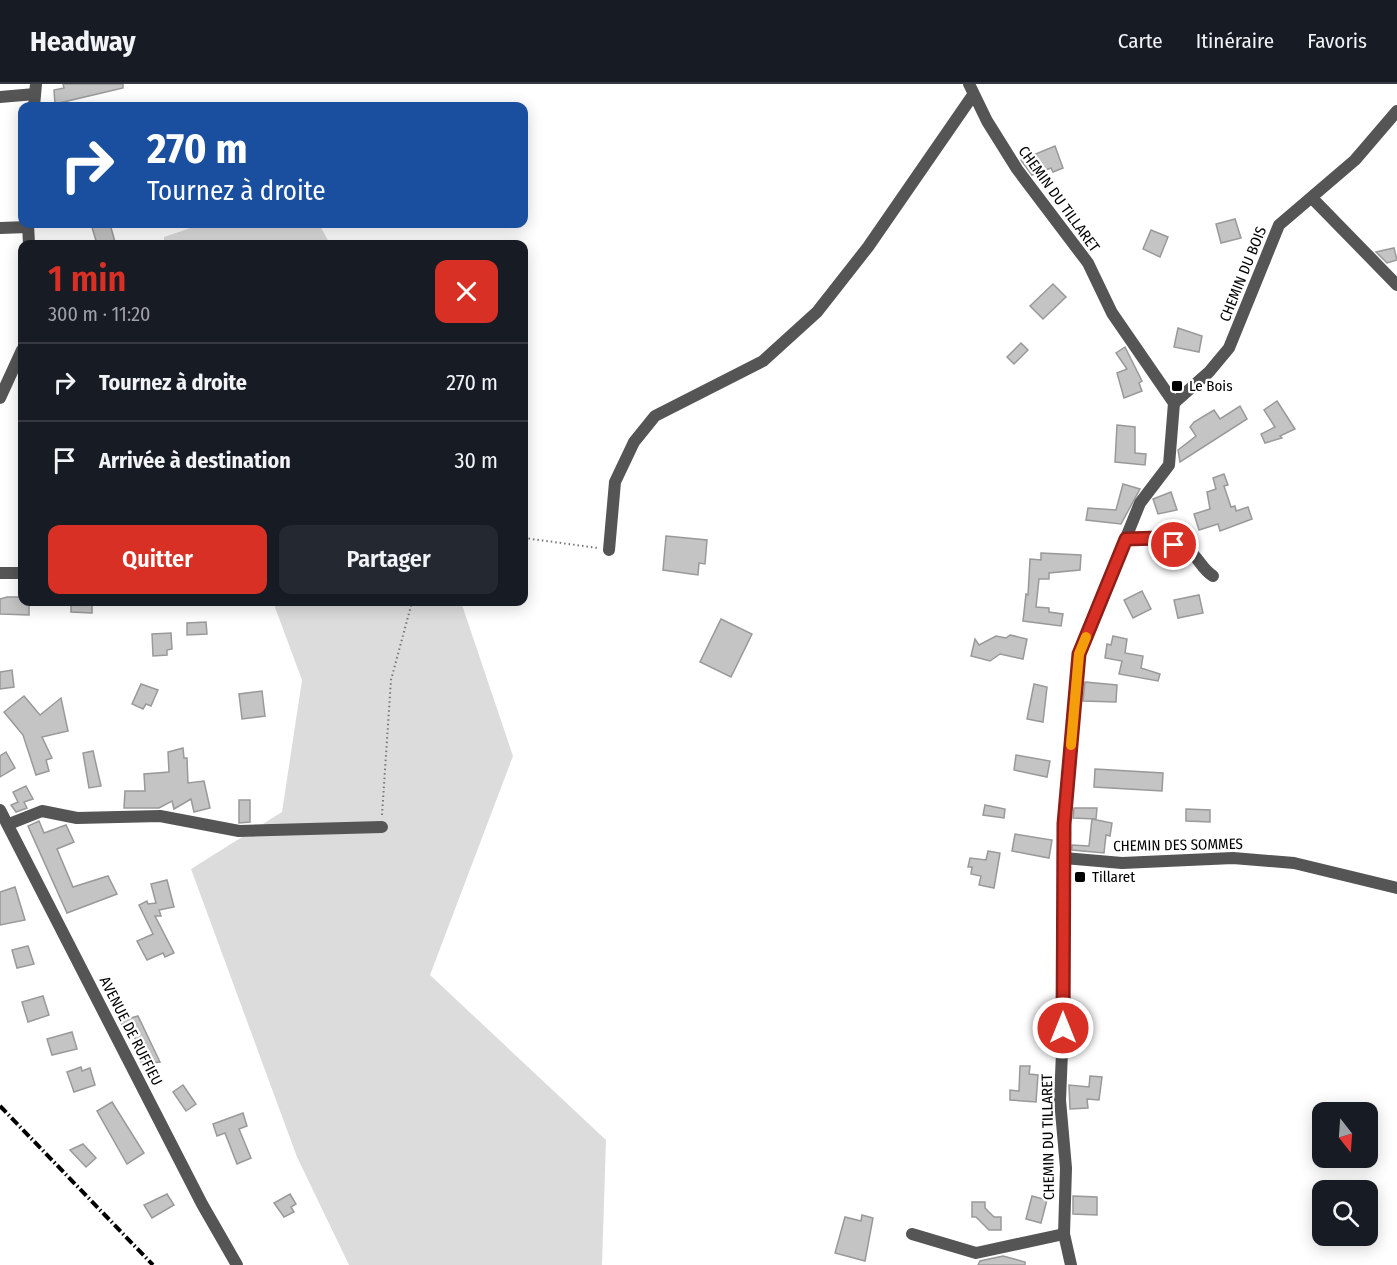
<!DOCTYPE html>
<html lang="fr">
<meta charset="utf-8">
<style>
:root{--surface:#171b24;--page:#242831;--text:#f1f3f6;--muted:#9ea1a6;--line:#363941;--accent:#d93025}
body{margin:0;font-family:"Fira Sans Condensed",sans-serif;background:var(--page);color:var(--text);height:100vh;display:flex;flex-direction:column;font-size:22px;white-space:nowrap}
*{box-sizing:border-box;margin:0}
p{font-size:20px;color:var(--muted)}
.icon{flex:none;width:33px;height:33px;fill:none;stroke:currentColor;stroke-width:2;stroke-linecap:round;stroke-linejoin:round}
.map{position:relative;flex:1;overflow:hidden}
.details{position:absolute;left:18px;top:156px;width:510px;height:366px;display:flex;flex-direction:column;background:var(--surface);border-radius:12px;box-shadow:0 3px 15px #0003}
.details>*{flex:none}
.banner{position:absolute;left:18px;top:18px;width:510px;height:126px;border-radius:12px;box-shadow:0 3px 15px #0003;background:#1a4fa0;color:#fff;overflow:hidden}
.needle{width:39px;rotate:163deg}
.controls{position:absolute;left:1312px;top:1018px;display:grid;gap:12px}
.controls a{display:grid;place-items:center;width:66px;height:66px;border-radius:12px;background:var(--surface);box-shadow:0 3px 15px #0003;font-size:30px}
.pin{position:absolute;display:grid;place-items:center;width:51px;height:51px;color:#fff;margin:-26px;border:3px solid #fff;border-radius:50%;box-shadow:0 2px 6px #0007}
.me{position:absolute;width:66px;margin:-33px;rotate:0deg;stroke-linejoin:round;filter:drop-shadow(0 0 4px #0008)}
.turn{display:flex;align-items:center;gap:21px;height:126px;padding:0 30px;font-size:27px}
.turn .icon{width:78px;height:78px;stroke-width:2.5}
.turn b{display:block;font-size:42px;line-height:51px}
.round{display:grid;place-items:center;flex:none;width:63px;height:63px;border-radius:12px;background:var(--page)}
.head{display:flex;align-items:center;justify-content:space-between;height:102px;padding:0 30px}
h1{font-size:36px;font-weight:600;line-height:45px;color:var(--accent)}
.cta{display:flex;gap:12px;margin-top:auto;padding:12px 30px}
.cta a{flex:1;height:69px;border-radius:12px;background:var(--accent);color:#fff;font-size:24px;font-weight:600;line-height:69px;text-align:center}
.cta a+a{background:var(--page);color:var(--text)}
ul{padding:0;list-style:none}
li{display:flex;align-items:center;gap:18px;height:78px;padding:0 30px;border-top:2px solid var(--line)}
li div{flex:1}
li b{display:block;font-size:22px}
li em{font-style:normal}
header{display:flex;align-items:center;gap:36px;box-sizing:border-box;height:84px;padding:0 30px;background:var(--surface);border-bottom:2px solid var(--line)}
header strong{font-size:28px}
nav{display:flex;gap:33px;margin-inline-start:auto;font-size:21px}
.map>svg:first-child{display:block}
</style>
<header>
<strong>Headway</strong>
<nav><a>Carte</a><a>Itinéraire</a><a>Favoris</a></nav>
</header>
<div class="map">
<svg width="1397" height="1181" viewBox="0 0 1397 1181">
<rect width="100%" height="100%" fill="#fff"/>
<g fill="#dcdcdc">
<path d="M202,140H319L330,160H164V153Z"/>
<path d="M273,518H461L513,672L430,891L606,1056L602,1181H349L297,1073L191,785L282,728L302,596Z"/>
</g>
<g fill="#c4c4c4" stroke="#999" stroke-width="1.5">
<path d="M63,0H123V4L55,20L54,6L64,4Z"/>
<path d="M1055,62L1063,84L1053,88L1051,84L1032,91L1021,76Z"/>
<path d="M1235,135L1241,154L1221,159L1216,140Z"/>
<path d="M91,140H110L115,158L97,160Z"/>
<path d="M1151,146L1168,153L1160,173L1143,165Z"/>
<path d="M1394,164L1397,176L1387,179L1376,168Z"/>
<path d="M1053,200L1066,213L1043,235L1030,222Z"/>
<path d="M1178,244L1202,252L1199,268L1174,263Z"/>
<path d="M1021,259L1028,266L1014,280L1007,273Z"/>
<path d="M1125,263L1142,297L1139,299L1142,307L1124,314L1117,289L1127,285L1116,269Z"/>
<path d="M1277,317L1295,345L1280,352L1282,354L1265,359L1261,350L1275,343L1264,326Z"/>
<path d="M1240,322L1247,335L1180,378L1178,366L1196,352L1190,343L1194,338L1214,326L1220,335Z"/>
<path d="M1117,341L1135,343V369L1146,370L1145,381L1115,378Z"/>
<path d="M1224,390L1228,401L1224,402L1231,423L1235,422L1236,427L1248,423L1252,435L1220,447L1218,440L1199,446L1194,430L1210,425L1207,408L1216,405L1213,394Z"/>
<path d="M1123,400L1140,405L1121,440L1086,436L1088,424L1116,426Z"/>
<path d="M1171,408L1177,426L1158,430L1153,415Z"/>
<path d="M666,452L707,456L705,480L699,479L698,491L663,486Z"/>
<path d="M1041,469L1081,471L1080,486L1049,489V495H1039L1036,523L1049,524V528L1063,530L1061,542L1023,537L1026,510L1028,511L1030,475L1041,476Z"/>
<path d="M1142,507L1151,525L1133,534L1124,516Z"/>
<path d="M1199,511L1203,529L1178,534L1174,516Z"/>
<path d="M7,513H20L22,518H29V531L0,530V515Z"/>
<path d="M71,518H92V529L71,528Z"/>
<path d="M721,535L752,550L731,593L700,578Z"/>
<path d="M206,538L207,550L187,551V539Z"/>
<path d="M171,549L172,565L167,566V571L153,572L152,550Z"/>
<path d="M1010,551L1027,555L1023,575L1000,570L990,577L971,572L975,555L979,561L996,552L1006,554Z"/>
<path d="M1113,552L1127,555L1125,569L1143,572L1141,584L1160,590L1158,597L1119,590L1122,577L1105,574L1107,560L1111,561Z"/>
<path d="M12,586L14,603L0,605V588Z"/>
<path d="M1085,598L1117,601L1116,618L1083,617Z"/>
<path d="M141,600L158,606L151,622L146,620L143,625L132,620Z"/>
<path d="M1034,600L1047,603L1043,638L1027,635Z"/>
<path d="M262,607L265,632L242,635L239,610Z"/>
<path d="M24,612L40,631L61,614L68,647L42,653L52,674L46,676L49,687L36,691L23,651L4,628Z"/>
<path d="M183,664L184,674H187L188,699L204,697L210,724L194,728L191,715L174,725L172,717L159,724H124L125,707H145L144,690L169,688L168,668Z"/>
<path d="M93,667L101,702L89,704L83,669Z"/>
<path d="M6,668L15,684L0,693V672Z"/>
<path d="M1016,671L1050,677L1047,693L1014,686Z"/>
<path d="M1095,685L1163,689L1162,707L1094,703Z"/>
<path d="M26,702L33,715L24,718L27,724L16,728L11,721L18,718L13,708Z"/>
<path d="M239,716H250V738L239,739Z"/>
<path d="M985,721L1005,725L1004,734L983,731Z"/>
<path d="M1074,724H1097L1096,735L1073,734Z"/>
<path d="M1186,725L1210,726V738L1186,737Z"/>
<path d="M1092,735L1112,739L1110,752L1106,751L1104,769L1072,766V761L1089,762Z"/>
<path d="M39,737L44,749L66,741L74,758L57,765L73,803L108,792L117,810L67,829L28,742Z"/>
<path d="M1015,750L1052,756L1049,774L1012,767Z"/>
<path d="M988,767L1000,769L994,804L979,801L981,792L971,790L972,783H968L970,774L986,776Z"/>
<path d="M167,796L174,823L159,826L161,832H155L174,869L165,873L163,869L147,876L137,857L153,850L139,821L147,817L148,820L156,819L151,800Z"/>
<path d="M15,803L25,836L0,841V808Z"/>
<path d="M28,862L34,880L17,884L12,866Z"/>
<path d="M43,912L49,931L28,938L22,918Z"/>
<path d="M138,932L160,978L142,980L134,965L138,964L134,951L128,952L120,937Z"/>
<path d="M72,948L77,965L52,971L47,955Z"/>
<path d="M1020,982H1030L1029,990L1038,991L1036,1018L1010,1016V1006L1019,1007Z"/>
<path d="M81,983L82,987L90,984L95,1001L74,1008L67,988Z"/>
<path d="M1090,992L1102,993L1099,1016L1087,1015L1088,1024L1070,1025L1069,1001L1089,1003Z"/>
<path d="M183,1001L196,1020L186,1027L173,1008Z"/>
<path d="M112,1018L144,1069L127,1080L97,1027Z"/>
<path d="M243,1029L247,1042L239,1045L251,1074L237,1080L225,1049L217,1052L213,1040Z"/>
<path d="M83,1060L96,1074L86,1083L70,1066Z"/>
<path d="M167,1110L174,1121L152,1134L144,1121Z"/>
<path d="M290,1110L296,1120L291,1123L294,1128L284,1133L274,1119Z"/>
<path d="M1032,1112L1047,1116L1041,1139L1026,1135Z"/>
<path d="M1073,1112L1097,1113V1131L1073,1130Z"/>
<path d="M972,1118H985V1124L994,1133H1001V1146H989L976,1133H972Z"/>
<path d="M862,1131L873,1134L865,1177L835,1169L845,1133L861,1137Z"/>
<path d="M1003,1172L1025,1178V1181H978L980,1177Z"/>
</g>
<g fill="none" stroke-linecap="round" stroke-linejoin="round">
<g stroke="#777" stroke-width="2" stroke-dasharray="1.5 3" stroke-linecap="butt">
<path d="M524,454L598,464"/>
<path d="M382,731L391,596L412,518"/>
</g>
<g stroke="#555" stroke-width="12">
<path d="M969,0L987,37L1017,85L1088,179L1112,229L1174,319L1169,381L1140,419L1079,570L1064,740L1063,944L1060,1016L1066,1084L1064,1150L1071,1181"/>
<path d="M0,13L35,10"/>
<path d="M34,22L36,0"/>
<path d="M1313,115L1397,201"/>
<path d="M28,140L29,160"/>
<path d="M0,144L28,143"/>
<path d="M0,314L22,266"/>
<path d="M1174,319L1209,288L1229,264L1279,141L1355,76L1397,27"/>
<path d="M1126,455C1147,455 1173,454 1190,468C1199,474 1201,484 1213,492"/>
<path d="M609,466L615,398L634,358L655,332L763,277L817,228L868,163L973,11"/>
<path d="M0,489H22"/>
<path d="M0,726L202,1120L237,1181"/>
<path d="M9,740L42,727L77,734L160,732L239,747L382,743"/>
<path d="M1064,774L1122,779L1233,774L1294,779L1397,804"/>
<path d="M912,1150L976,1169L1064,1150"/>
</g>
<path stroke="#000" stroke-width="4" stroke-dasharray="9 3 1.5 3" stroke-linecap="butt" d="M0,1022L153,1181"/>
</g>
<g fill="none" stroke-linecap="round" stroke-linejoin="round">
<g stroke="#8d1f18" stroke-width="15">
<path id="route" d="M1063,944L1064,740L1079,570L1126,455L1158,454L1174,461"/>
</g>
<use href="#route" stroke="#d93025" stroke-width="10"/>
<path stroke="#f59e0b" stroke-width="10" d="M1071,661L1079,570L1086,553"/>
</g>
<g fill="#000" stroke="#fff" stroke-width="2">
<rect x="1171" y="296" width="12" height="12" rx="3"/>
<rect x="1074" y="787" width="12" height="12" rx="3"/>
</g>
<g text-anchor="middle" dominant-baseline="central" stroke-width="4.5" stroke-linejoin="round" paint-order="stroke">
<g font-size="15" fill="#000" stroke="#fff">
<text transform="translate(1059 115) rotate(54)">CHEMIN DU TILLARET</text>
<text transform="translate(1243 190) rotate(-68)">CHEMIN DU BOIS</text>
<text transform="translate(1178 761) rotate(-1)">CHEMIN DES SOMMES</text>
<text transform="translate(131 947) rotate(63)">AVENUE DE RUFFIEU</text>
<text transform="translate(1048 1053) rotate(-91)">CHEMIN DU TILLARET</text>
</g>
<g font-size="15" fill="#000" stroke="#fff" text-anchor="start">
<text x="1189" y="302">Le Bois</text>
<text x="1092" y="793">Tillaret</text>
</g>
</g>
</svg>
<div class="controls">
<a><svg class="needle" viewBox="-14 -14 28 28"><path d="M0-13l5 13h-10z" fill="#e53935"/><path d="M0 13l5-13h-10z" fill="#9ea1a6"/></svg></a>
<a><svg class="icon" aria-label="search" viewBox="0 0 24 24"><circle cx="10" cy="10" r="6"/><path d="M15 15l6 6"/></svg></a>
</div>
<div class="pin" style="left:1174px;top:461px;background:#d93025"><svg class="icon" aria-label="arrive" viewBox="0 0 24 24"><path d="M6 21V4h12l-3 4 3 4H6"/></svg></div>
<svg class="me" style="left:1063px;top:944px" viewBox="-20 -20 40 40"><circle r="17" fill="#d93025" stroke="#fff" stroke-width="3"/><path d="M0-11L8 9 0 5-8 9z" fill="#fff"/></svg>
<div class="banner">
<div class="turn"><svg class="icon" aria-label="right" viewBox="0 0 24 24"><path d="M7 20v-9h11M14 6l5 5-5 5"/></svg><div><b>270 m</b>Tournez à droite</div></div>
</div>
<section class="details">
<div class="head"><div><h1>1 min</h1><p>300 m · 11:20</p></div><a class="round" style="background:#d93025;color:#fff"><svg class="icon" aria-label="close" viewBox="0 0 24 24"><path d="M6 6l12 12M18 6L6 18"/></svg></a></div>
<ul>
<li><svg class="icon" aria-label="right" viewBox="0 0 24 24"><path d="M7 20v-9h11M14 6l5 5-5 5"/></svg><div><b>Tournez à droite</b></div><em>270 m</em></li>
<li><svg class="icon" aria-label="arrive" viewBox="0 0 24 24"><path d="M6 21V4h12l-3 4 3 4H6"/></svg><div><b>Arrivée à destination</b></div><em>30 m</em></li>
</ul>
<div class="cta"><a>Quitter</a><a>Partager</a></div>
</section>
</div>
